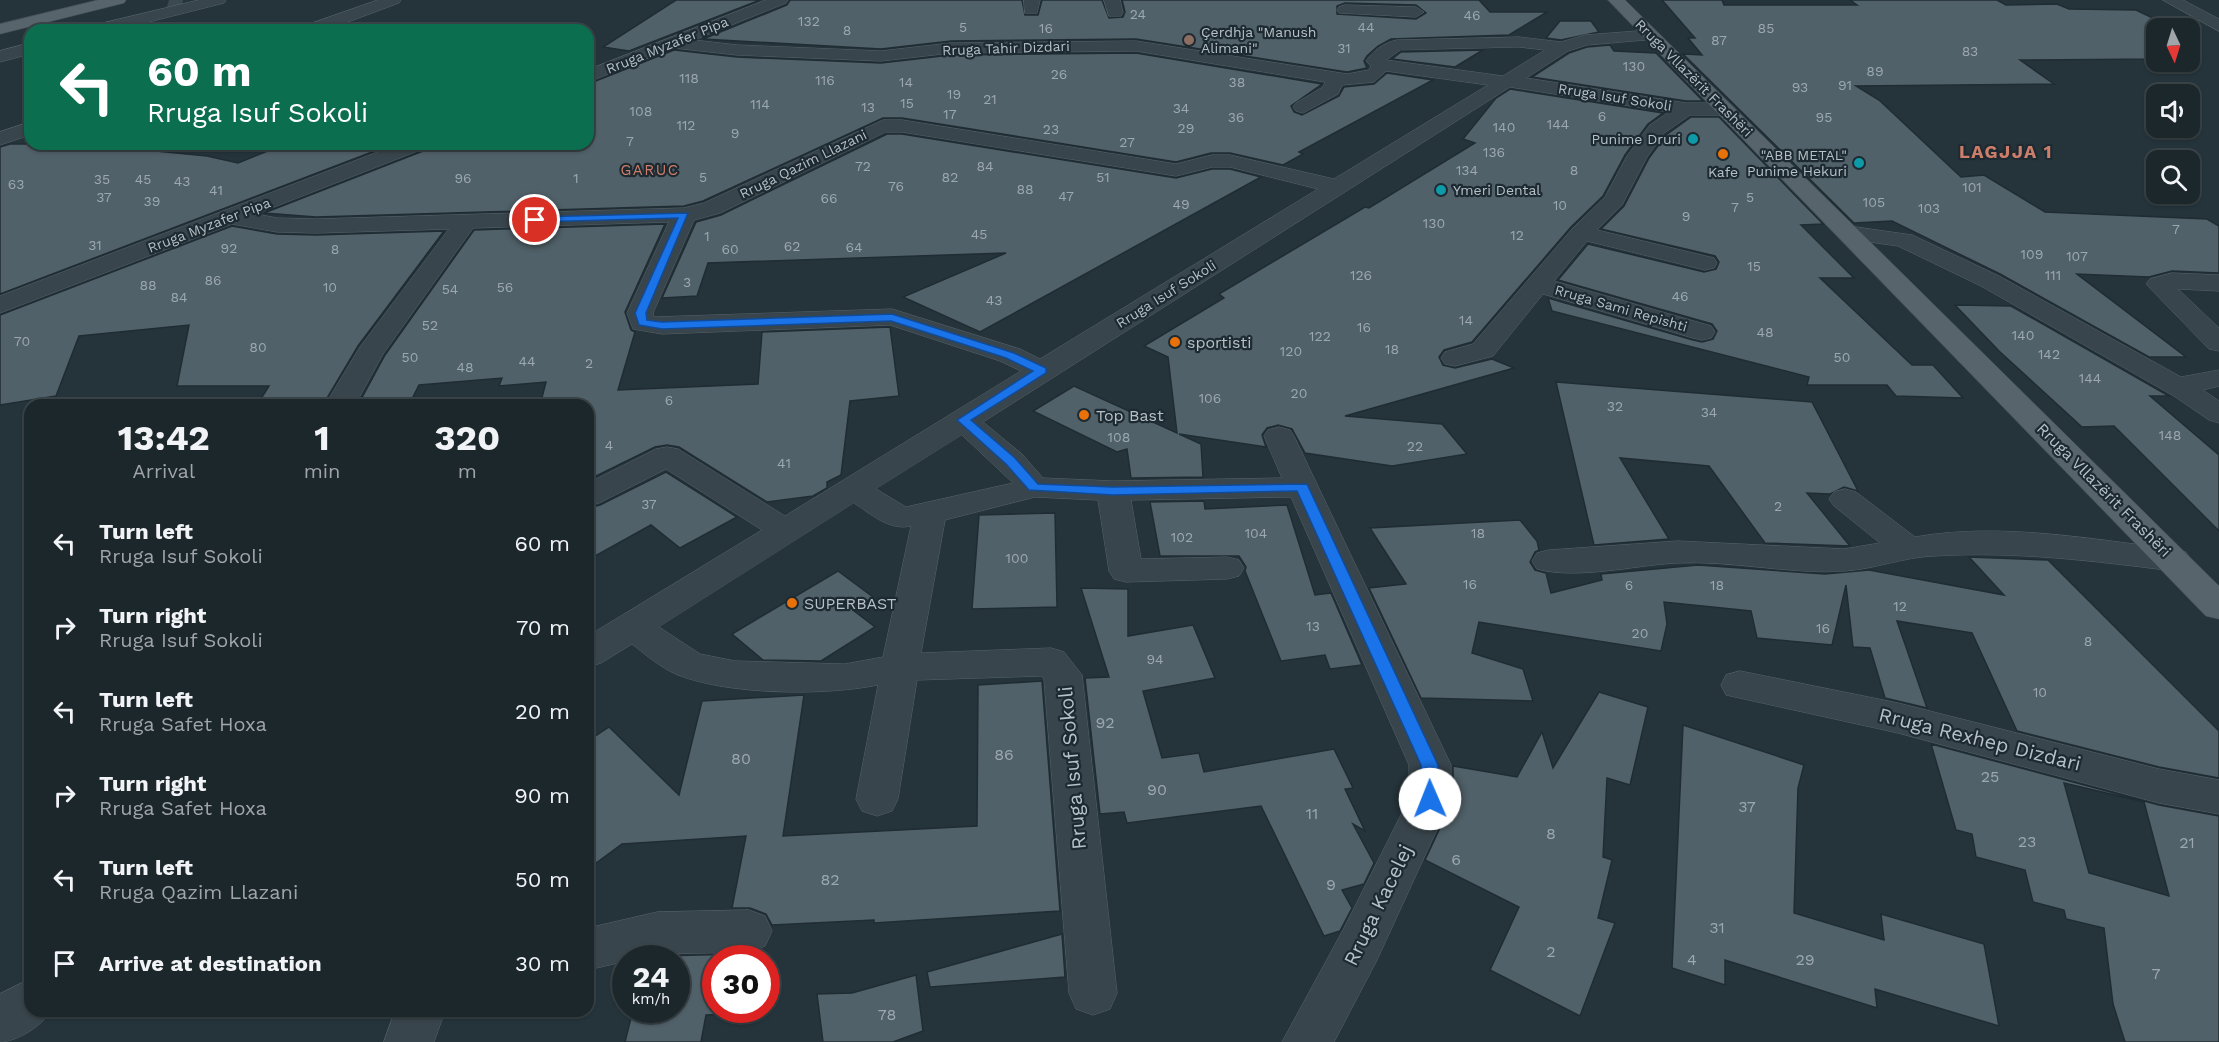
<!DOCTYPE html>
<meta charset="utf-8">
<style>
:root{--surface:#1c272c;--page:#252f34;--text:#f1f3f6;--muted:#a0a5a9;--line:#3a4448}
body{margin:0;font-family:"Work Sans",sans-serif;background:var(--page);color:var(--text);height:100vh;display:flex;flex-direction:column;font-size:22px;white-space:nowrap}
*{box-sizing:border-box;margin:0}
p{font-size:20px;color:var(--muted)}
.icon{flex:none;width:33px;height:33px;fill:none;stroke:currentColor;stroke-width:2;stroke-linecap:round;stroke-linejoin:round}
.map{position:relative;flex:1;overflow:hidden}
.details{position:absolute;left:24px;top:399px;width:570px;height:618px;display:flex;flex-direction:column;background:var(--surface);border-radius:18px;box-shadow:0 2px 4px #0004,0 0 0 2px var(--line)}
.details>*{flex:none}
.top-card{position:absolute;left:24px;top:24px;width:570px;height:126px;border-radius:18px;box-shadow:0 2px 4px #0004,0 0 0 2px var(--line);background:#0b6e4f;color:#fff;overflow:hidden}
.needle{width:39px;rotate:176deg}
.buttons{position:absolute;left:2146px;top:18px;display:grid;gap:12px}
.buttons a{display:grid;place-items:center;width:54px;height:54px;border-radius:12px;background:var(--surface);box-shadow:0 2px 4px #0004,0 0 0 2px var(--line);font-size:30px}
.speed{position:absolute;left:612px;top:945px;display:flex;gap:12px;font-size:30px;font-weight:700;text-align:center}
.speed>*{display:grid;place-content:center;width:78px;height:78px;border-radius:50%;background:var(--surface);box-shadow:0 2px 4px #0004,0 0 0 2px var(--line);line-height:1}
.speed small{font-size:15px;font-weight:400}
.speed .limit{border:9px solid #d22;background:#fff;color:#111}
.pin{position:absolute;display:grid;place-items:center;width:51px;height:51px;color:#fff;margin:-26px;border:3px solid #fff;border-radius:50%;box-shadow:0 2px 6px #0007}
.me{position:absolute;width:66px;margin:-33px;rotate:359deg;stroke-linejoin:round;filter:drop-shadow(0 0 4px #0008)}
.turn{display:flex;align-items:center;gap:21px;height:126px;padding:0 24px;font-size:27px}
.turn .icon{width:78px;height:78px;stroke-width:2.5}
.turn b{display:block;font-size:42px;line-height:51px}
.eta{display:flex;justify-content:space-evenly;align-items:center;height:102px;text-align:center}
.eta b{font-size:36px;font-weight:700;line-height:42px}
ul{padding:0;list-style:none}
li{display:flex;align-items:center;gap:18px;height:84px;padding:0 24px}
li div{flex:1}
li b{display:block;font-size:22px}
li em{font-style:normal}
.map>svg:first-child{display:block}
</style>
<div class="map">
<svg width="2219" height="1042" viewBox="0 0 2219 1042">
<rect width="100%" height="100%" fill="#25343b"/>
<g fill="#516169" stroke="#202c33" stroke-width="1.5" fill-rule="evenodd">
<path d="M676,0H760L629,51L603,47Z"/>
<path d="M790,0H1022L1025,15H1038L1042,0H1102L1109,18L1123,17L1125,12L1122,0H1479L1490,12H1547L1509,35L1391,39L1378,46L1367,56L1364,61L1367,68L1347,72L1136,39L951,41L881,49L703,39L787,5ZM1345,3L1416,5L1426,13L1416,19L1337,14V6Z"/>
<path d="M1662,0H1722L1724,5H1857L1850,0H1997L2006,5L2057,4L2069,9L2136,10L2157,20V59L2020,60L2054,84L1856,86L1879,100L1961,177L1984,175L2045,212L2207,219L2219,226V273L2172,271L2149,277L2077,274L2186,357H2149L2000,274L1892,221L1854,223L1683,54L1702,55L1688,38H1695Z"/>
<path d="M1560,21H1591L1599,32L1561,40L1546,38Z"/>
<path d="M1610,45L1614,51L1656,53L1703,101H1686L1532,77L1569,53L1587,47Z"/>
<path d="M674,50L737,57L881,63L951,55L1136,53L1322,84L1291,106L1294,112L1302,115L1339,96L1344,87L1374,84L1387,73L1433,80L1299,152L1303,154L1283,165L1230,153H1211L1176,162L902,118H883L703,201L684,206L316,217L264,213L426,150L430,144H588V84Z"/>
<path d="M1483,50L1455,67L1392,59L1401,52Z"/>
<path d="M1510,89L1663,113L1648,124L1625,155L1603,196L1571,227L1472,342L1444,350L1439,357L1443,365L1455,368L1492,359L1514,368L1345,416L1442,424L1467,454L1392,466L1305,453L1292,429L1278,425L1267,428L1262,435L1266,447L1179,434L1201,444L1203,477L1131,478L1127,449L1117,452L1033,411L1074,386L1177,433L1168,357L1144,346L1224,298L1219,294L1365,207L1369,208L1475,143L1463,139L1496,98Z"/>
<path d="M1691,117H1719L1823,224L1801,225L1854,278H1820L1912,365H1933L1963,398L1896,396L1887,385H1807L1809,377L1552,311L1548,298L1693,340L1702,342L1713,339L1717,331L1712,324L1558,280L1588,244L1704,272L1716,269L1719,262L1715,256L1601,229L1624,206L1649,158L1666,135Z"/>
<path d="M887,134H902L1176,178L1212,169H1230L1261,177L980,332L903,297L1006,253L708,263L697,296L662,298L696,222L721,215Z"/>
<path d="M10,144H84L207,156L238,163L285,144H393L0,294V147Z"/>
<path d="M665,224L625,312L631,330L635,332L618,390L758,384L762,332L890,327L899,396L850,401L841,475L827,482V488L813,496L767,502L679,447L667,445L655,447L588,480V405H540L546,382L499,386L502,378L419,385L409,405H358L385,355L474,230Z"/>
<path d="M232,226L277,234L316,235L444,231L358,346L323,405H257L269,386H177L189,325L79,336L56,396L0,405V315Z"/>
<path d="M1955,305L2011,306L2169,396H2150L2219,455V531L2114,426L2082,427L1999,351Z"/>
<path d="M1556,382L1812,402L1858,491L1844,487L1830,494L1807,493L1850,546L1765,543L1709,466L1620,458L1669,539L1594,545Z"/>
<path d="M666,472L737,517L680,548L651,525L588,560V508L600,505Z"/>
<path d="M1204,501L1205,509L1287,505L1315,595L1331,593L1362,665L1330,669L1325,655L1281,661L1245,571L1246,567L1239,556H1160L1150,502Z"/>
<path d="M1055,513L1057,607L972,609L979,515Z"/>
<path d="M1520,520L1537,541L1539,550L1535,552L1530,562L1535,570L1546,573L1551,593L1602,580L1601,574L1698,565L1825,574L1869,570L2004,595L1969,557L2048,560L2219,731V778L2159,767L2017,731L1972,633L1897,621L1927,708L1885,698L1870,648L1853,647L1846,585L1832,645L1757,638L1751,611L1664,602L1667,624L1661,651L1479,622L1472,653L1523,669L1533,701L1421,698L1369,588L1406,584L1370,528Z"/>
<path d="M838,571L873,597L853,610L875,627L821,661L763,660L732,634Z"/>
<path d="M1081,588L1128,589V636L1193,625L1215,678L1143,691L1162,758L1199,753L1204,772L1334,749L1353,788L1345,789L1365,831L1353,824L1374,863L1364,884L1342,890L1352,908L1340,931L1324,936L1261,806L1127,823L1124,812L1100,814L1085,678L1109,677Z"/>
<path d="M1042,681L1060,911L874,923V920L772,925L766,914L750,908H732L746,836L622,844L588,869V741L609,727L679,795L702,701L804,695L783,836L977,826L978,685Z"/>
<path d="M1599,692L1648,707L1630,785L1607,778L1603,857L1612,860L1598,918L1615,923L1580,1016L1490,970L1519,907L1425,860L1453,800V766L1517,777L1542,732L1553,768Z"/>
<path d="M1683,725L1804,765L1798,788L1794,913L1884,940L1881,914L1984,944L1999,1026L1875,989L1877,1008L1725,960V985L1672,968Z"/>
<path d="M1931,744L2159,805L2219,816V1042H2125L2113,1004L2104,928L2066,919L2064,910L2033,902L2025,870L1976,857L1972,834L1956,830ZM2064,783L2144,802L2169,896L2089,873Z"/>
<path d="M1062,934L1065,977L930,987L927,972Z"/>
<path d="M739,954L738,958H716V1010H728L727,1014L706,1015L701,1042H625L633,1010H676V958H658L659,956Z"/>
<path d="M916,975L923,1031L893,1042H823L817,994L852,993Z"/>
</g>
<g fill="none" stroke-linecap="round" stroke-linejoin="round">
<path stroke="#3b4950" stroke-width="18" stroke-dasharray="18 9" stroke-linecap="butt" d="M169,0L182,4"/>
<g stroke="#57636a" stroke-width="1">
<g id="minor">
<path d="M199,0H226L224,3L117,30H89L91,26Z"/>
<path d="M378,0H401L399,3L326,30H302L304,26Z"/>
<path d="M766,0H788L786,3L694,40L737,45L881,51L951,43L1136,41L1347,74L1369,70L1371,66L1366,61C1374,50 1383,43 1397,40L1519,37L1561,42L1585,35L1651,30L1660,35L1657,39L1587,45L1568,51L1526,78L1686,103H1725L1735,109L1725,115H1690L1664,133L1647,157L1622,205L1597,230L1714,258L1717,263L1714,268L1705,270L1587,241L1554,281L1711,326L1715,332L1711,338L1702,340L1693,338L1543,294L1493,356L1455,366L1445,364L1441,358L1445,352L1473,344L1573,228L1605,197L1627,156L1650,125L1669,112L1510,87L983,422L1022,454L1043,478L1113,481L1282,478L1264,436L1268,430L1279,427L1290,430L1294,436L1451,765V799L1377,960L1334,1042H1282L1343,930L1409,799V765L1291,497L1131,500L1141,559L1227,557L1239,560L1244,568L1239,576L1227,579L1126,582L1114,579L1109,571L1098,500L1035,497L945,520L921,653L1051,648L1064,652L1082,675L1117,993L1110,1009L1093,1015L1076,1009L1069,993L1044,679L1042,676L917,680L898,799L892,811L877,816L862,811L856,799L878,685C824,696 729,695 678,675C661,668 646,655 632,644L601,663L588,667V636L762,530L666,469L599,503L588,506V483L656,449L667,447L678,449L785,516L1021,371L1000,361L890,325L662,334L633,329L627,313L669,222L473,228L383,354L355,405H325L360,347L449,229L316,233L277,232L232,224L0,313V296L399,144H428L425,148L256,214L277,218L316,219L684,208L704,203L883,120H902L1176,164L1212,155H1230L1334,179L1488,85L1386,71L1374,82L1342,85L1338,94L1303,113L1296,111L1293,107L1296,103L1323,87L1325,82L1136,51L951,53L881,61L737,55L674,48L588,82V70ZM1519,47L1545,50L1503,76L1386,60L1400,50ZM886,132H902L1176,176L1212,167H1230L1318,189L1040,359L1020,349L892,309L654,317L653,313L694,220L720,213ZM962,435L1013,483L906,507L876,489ZM854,503C871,514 889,531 911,526L883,657L845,664L735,661L700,654L659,627Z"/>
<path d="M1024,0H1040L1037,13H1025Z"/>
<path d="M1104,0H1120L1123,13L1121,16H1109Z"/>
<path d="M2163,0H2183L2219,19V31Z"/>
<path d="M1345,5L1416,7L1424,12L1416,17L1339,13L1337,10L1339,7Z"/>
<path d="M30,43V54L0,62V51Z"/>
<path d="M30,122V135L0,145V132Z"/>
<path d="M1849,226L1912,235L1999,276L2181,377L2219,370V386L2203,390L2219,401V423L2209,420L2174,396L1981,286L1898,246L1841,238L1837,233L1841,228Z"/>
<path d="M2172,273L2219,275V291L2178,289L2219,328V351L2209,349L2146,284L2150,279Z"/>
<path d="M1845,489L1856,492L1915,537C2000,522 2089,539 2174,549L2186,552L2191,560L2186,568L2174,571C2094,561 2015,551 1934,556C1904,557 1875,569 1845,571C1792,575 1731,560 1677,563C1635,565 1577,580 1537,569L1532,561L1537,553L1549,550L1678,541L1844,549L1880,543L1834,506L1829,499L1834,492Z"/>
<path d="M1740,671L1898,703L2159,769L2219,780V814L2159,803L1898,733L1726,695L1721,685L1726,675Z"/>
<path d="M749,910L765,916L772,931L765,946L749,952L657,954L626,958V961L588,970V928L657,912Z"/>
<path d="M30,979V1011H50C44,1025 16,1042 0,1042V994Z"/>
<path d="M395,1011H445L434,1042H384Z"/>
</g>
</g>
<g stroke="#455158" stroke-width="1">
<g id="major">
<path d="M98,0H126L124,3L0,34V24Z"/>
<path d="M1608,0H1625L2219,586V619L2206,616Z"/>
</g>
</g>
<use href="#minor" fill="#39454c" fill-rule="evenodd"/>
<use href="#major" fill="#57646b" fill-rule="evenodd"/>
</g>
<path fill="#1a73e8" stroke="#114b97" stroke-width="1.5" d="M688,213L646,313L647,320L662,322L892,314L1014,353L1046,368V373L971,420L1015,458L1038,484L1113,487L1307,484L1438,765L1439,799L1437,804H1424L1422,799L1421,765L1297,491L1113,495L1029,490L1006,464L957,420L1033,371L1006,358L891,321L662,329L639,325L635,313L678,218L535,222L530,220L535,217Z"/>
<circle fill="#8d6e63" stroke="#1e2a31" stroke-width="2" cx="1189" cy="40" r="6"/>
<g fill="#0f9aa8" stroke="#1e2a31" stroke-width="2">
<circle cx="1693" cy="139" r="6"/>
<circle cx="1859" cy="163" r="6"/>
<circle cx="1441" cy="190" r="6"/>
</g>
<g fill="#e8710a" stroke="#1e2a31" stroke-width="2">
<circle cx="1723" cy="154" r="6"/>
<circle cx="1175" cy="342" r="6"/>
<circle cx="1084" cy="415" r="6"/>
<circle cx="792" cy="603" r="6"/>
</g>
<g text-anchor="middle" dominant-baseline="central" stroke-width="4.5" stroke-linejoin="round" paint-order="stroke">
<g font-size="14" fill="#9ca8b0">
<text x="1138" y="14">24</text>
<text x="1472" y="15">46</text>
<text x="809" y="21">132</text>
<text x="963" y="27">5</text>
<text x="1366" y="27">44</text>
<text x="1046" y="28">16</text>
<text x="1766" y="28">85</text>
<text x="847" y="30">8</text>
<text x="1719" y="40">87</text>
<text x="1344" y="48">31</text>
<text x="1970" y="51">83</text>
<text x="1634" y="66">130</text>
<text x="1875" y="71">89</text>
<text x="1059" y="74">26</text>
<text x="689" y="78">118</text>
<text x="825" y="80">116</text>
<text x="906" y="82">14</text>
<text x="1237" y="82">38</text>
<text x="1845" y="85">91</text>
<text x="1800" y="87">93</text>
<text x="954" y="94">19</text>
<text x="990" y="99">21</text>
<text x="907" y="103">15</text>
<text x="760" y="104">114</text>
<text x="868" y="107">13</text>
<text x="1181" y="108">34</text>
<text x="641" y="111">108</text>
<text x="950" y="114">17</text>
<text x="1602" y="116">6</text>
<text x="1236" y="117">36</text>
<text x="1824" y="117">95</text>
<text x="1558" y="124">144</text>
<text x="686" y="125">112</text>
<text x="1504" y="127">140</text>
<text x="1186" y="128">29</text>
<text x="1051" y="129">23</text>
<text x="735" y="133">9</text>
<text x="630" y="141">7</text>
<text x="1127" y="142">27</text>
<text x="1494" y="152">136</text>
<text x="863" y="166">72</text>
<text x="985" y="166">84</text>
<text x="1467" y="170">134</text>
<text x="1574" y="170">8</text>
<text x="703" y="177">5</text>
<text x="950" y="177">82</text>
<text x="1103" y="177">51</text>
<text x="463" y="178">96</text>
<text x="576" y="178">1</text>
<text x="102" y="179">35</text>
<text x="143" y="179">45</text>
<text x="182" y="181">43</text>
<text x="16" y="184">63</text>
<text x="896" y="186">76</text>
<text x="1972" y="187">101</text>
<text x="1025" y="189">88</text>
<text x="216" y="190">41</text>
<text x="1066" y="196">47</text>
<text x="104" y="197">37</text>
<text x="1750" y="197">5</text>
<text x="829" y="198">66</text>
<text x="152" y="201">39</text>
<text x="1874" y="202">105</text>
<text x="1181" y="204">49</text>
<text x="1560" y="205">10</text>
<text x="1735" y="207">7</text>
<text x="1929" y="208">103</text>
<text x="1686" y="216">9</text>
<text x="1434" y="223">130</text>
<text x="2176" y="229">7</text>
<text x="979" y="234">45</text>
<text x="1517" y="235">12</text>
<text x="707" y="236">1</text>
<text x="95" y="245">31</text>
<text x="792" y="246">62</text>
<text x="854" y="247">64</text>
<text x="229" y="248">92</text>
<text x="335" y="249">8</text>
<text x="730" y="249">60</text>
<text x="2032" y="254">109</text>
<text x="2077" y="256">107</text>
<text x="1754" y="266">15</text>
<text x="1361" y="275">126</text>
<text x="2053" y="275">111</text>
<text x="213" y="280">86</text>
<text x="687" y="282">3</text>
<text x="148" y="285">88</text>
<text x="330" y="287">10</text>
<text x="505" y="287">56</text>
<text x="450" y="289">54</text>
<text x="1680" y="296">46</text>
<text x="179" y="297">84</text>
<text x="994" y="300">43</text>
<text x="1466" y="320">14</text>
<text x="430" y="325">52</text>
<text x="1364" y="327">16</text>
<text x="1765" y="332">48</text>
<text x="2023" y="335">140</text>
<text x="1320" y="336">122</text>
<text x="22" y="341">70</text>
<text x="258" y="347">80</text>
<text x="1392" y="349">18</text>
<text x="1291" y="351">120</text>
<text x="2049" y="354">142</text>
<text x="410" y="357">50</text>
<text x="1842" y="357">50</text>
<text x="527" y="361">44</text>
<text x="589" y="363">2</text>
<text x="465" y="367">48</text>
<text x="2090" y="378">144</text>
<text x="1299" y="393">20</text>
<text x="1210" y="398">106</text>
<text x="669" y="400">6</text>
<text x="1615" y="406">32</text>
<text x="1709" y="412">34</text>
<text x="2170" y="435">148</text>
<text x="1119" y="437">108</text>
<text x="609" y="445">4</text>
<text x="1415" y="446">22</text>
<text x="784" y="463">41</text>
<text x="649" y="504">37</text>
<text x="1778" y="506">2</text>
<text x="1256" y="533">104</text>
<text x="1478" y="533">18</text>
<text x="1182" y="537">102</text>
<text x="1017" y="558">100</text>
<text x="1470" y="584">16</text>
<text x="1629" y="585">6</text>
<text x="1717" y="585">18</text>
<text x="1900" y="606">12</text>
<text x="1313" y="626">13</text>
<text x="1823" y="628">16</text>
<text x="1640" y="633">20</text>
<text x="2088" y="641">8</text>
<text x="1155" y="659">94</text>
<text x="2040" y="692">10</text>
</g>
<g font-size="14" fill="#b5c0c7" stroke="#1e2a31" text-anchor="start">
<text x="1201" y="32">Çerdhja "Manush<tspan x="1201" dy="16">Alimani"</tspan></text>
<text x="1681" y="139" text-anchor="end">Punime Druri</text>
<text x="1847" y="155" text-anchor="end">"ABB METAL"<tspan x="1847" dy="16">Punime Hekuri</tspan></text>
<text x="1723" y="172" text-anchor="middle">Kafe</text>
<text x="1453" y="190">Ymeri Dental</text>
</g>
<g font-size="14" fill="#b5c0c7" stroke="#1e2a31">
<text transform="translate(667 45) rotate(-22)">Rruga Myzafer Pipa</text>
<text transform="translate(1006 48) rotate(-2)">Rruga Tahir Dizdari</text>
<text transform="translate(1694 78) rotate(45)">Rruga Vllazërit Frashëri</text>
<text transform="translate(1615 97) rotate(9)">Rruga Isuf Sokoli</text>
<text transform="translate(803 164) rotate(-26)">Rruga Qazim Llazani</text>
<text transform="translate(209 225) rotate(-21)">Rruga Myzafer Pipa</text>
<text transform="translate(1166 294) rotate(-32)">Rruga Isuf Sokoli</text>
<text transform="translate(1621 308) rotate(16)">Rruga Sami Repishti</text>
</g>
<g font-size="15" letter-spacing="1.5" fill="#cd7e6a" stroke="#1e2a31">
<text x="650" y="170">GARUC</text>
</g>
<g font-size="16" fill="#b5c0c7" stroke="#1e2a31" text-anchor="start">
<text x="1187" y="342">sportisti</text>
<text x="1096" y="415">Top Bast</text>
<text x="804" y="603">SUPERBAST</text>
</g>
<g font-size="16" fill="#b5c0c7" stroke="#1e2a31">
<text transform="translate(2104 490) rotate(45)">Rruga Vllazërit Frashëri</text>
</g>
<g font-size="16" fill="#9ca8b0">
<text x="1105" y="722">92</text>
<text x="1004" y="754">86</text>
<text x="741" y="758">80</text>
<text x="1990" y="776">25</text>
<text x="1157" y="789">90</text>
<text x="1747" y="806">37</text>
<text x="1312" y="813">11</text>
<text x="1551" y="833">8</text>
<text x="2027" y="841">23</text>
<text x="2187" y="842">21</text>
<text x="1456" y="859">6</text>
<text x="830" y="879">82</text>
<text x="1331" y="884">9</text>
<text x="1717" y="927">31</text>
<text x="1551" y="951">2</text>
<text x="1692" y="959">4</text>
<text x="1805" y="959">29</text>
<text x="2156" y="973">7</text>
<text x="887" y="1014">78</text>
</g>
<g font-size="18" font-weight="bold" letter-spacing="1.5" fill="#cd7e6a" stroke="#1e2a31">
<text x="2006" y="151">LAGJJA 1</text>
</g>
<g font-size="20" fill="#b5c0c7" stroke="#1e2a31">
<text transform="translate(1980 739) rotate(14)">Rruga Rexhep Dizdari</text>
<text transform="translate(1072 768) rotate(-95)">Rruga Isuf Sokoli</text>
<text transform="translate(1378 905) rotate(-64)">Rruga Kacelej</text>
</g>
</g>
</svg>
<div class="buttons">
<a><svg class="needle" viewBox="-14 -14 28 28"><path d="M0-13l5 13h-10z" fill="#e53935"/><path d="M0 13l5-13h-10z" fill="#a0a5a9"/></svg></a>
<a><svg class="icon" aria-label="sound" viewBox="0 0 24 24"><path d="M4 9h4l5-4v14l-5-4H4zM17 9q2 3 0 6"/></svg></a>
<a><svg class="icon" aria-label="search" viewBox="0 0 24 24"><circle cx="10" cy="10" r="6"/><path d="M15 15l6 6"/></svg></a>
</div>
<div class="speed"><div>24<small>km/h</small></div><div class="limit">30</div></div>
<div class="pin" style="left:535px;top:220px;background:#d93025"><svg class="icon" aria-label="arrive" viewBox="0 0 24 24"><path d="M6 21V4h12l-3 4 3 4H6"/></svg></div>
<svg class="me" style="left:1430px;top:799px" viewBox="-20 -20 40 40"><circle r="19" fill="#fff"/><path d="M0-13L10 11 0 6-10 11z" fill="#1a73e8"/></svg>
<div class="top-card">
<div class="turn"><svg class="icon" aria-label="left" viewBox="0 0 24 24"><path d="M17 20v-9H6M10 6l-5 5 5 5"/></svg><div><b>60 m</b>Rruga Isuf Sokoli</div></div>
</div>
<section class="details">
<div class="eta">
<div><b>13:42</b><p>Arrival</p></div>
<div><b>1</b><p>min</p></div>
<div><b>320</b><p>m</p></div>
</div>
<ul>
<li><svg class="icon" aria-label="left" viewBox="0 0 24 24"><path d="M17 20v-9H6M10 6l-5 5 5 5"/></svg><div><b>Turn left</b><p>Rruga Isuf Sokoli</p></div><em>60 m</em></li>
<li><svg class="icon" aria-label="right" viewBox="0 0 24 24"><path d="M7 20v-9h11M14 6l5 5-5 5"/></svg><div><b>Turn right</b><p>Rruga Isuf Sokoli</p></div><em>70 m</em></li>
<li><svg class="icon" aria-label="left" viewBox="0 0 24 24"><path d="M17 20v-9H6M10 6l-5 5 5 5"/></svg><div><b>Turn left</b><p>Rruga Safet Hoxa</p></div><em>20 m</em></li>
<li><svg class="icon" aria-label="right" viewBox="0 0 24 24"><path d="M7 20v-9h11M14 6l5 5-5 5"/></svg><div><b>Turn right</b><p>Rruga Safet Hoxa</p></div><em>90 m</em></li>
<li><svg class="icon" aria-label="left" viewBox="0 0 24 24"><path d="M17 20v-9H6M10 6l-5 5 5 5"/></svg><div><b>Turn left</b><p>Rruga Qazim Llazani</p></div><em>50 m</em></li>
<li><svg class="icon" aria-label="arrive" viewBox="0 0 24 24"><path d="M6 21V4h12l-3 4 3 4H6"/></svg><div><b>Arrive at destination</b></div><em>30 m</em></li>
</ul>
</section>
</div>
